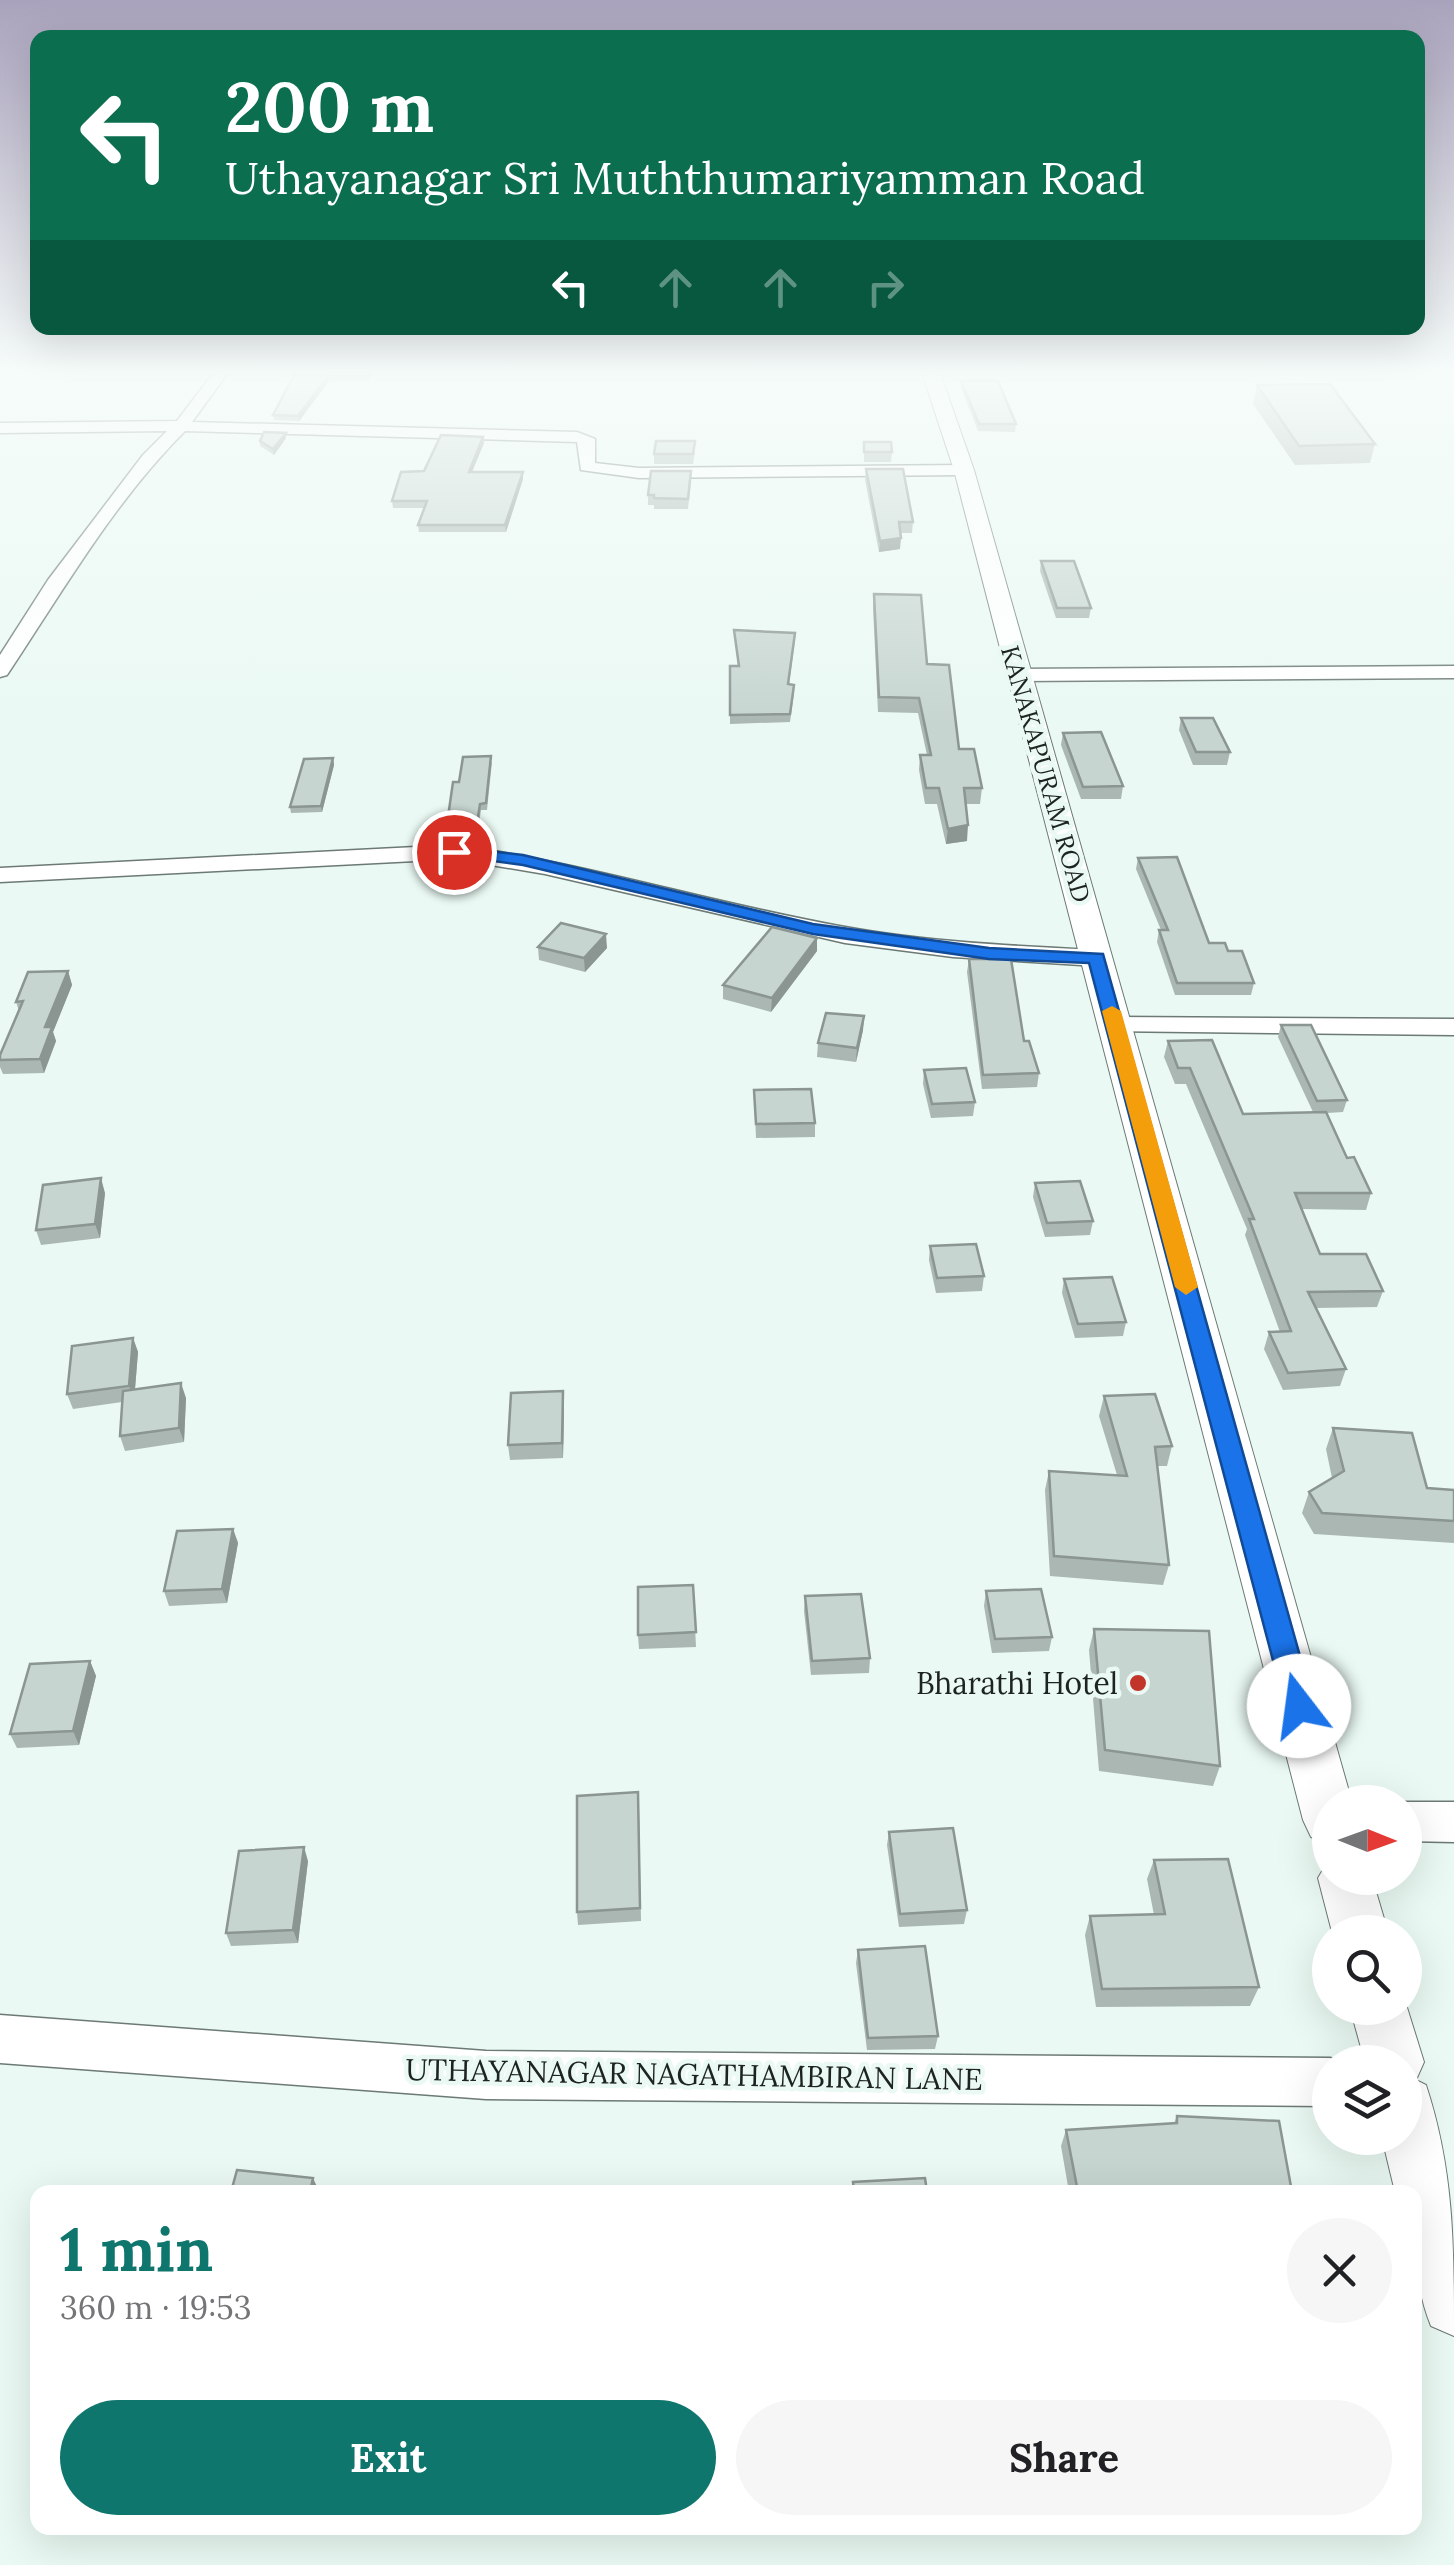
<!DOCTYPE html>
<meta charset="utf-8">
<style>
:root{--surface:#fff;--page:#f6f6f6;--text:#202124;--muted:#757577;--accent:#0f766e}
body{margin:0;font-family:Lora,serif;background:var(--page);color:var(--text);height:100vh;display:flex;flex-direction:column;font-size:38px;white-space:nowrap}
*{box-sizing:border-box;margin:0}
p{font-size:32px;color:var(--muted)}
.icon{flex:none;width:55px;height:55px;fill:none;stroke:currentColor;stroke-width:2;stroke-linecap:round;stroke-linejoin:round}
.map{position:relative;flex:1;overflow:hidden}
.details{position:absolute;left:30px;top:2185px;width:1392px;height:350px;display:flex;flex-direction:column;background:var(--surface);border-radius:20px;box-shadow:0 10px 40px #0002}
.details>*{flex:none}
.top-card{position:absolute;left:30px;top:30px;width:1395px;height:305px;border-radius:20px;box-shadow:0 10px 40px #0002;background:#0b6e4f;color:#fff;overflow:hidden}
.needle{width:65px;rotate:91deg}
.tools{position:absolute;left:1312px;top:1785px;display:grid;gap:20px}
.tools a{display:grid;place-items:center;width:110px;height:110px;border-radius:50%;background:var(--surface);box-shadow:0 10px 40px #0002;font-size:50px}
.pin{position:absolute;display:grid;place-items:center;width:85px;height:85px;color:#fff;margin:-42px;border:5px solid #fff;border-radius:50%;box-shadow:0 2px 10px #0007}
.me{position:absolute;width:110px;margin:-55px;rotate:345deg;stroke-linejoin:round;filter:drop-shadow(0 0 8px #0008)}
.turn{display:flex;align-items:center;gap:35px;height:210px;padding:0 30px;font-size:45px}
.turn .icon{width:130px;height:130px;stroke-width:2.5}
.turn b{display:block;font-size:70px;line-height:85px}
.lanes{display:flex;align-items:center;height:95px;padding:0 30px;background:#0003;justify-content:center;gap:50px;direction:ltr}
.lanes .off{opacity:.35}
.round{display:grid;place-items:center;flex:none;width:105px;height:105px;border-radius:52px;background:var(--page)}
.head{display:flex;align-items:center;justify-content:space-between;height:170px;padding:0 30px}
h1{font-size:60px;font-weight:700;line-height:75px;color:var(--accent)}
.primary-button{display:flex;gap:20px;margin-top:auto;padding:20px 30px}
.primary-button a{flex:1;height:115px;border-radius:60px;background:var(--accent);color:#fff;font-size:40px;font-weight:700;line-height:115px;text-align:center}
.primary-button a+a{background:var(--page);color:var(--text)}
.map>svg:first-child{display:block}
</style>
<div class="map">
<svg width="1454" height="2565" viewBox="0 0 1454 2565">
<rect width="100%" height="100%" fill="#eaf9f3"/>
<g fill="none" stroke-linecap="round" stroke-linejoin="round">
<g stroke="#6c7974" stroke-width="3">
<g id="minor">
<path d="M218,367H232L192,422L577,432L595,439V463L639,468L964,465L972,470L964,475L639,478L581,470L577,442L185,431C113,503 63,591 7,675L0,677V655L48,580L143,455L167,431L0,433V423L177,421Z"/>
<path d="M1454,666V678L1017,681L1007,675L1017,669Z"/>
<path d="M455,845C587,863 714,904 845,927C928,942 1013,946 1097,950L1110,958L1097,966L953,957L845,943L545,874L455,859L0,882V868Z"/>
<path d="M1115,1017L1454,1019V1035L1105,1031L1101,1025Z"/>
<path d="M1402,1802H1454V1842L1405,1841V1802Z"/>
<path d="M0,2015L486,2051L1330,2058L1341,2062H1330V2106L486,2099L0,2063Z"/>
</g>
</g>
<g stroke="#6c7974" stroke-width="2">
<g id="tertiary">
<path d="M920,367H938L974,470L1352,1802H1330V1844L1311,1837L1303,1820L954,470Z"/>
<path d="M1330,1858V1878H1372L1388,1932H1332L1318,1878Z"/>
<path d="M1405,2001L1424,2062L1416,2080L1426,2085C1454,2170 1454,2245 1454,2336L1431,2326C1413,2282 1415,2240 1415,2192H1395L1382,2138H1405V2062H1365L1350,2008H1405Z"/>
</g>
</g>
<use href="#minor" fill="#fff" fill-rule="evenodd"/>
<use href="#tertiary" fill="#fff" fill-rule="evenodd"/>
</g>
<g fill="#aab7b3">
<path d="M298,367H377L368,381H329L299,421L274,420L273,415Z"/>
<path d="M961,381L1016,424L1015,432L978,431L961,388Z"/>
<path d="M1257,385L1375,444L1370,463L1295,465L1253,404Z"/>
<path d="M286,433V438L274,455L260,446V441Z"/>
<path d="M864,442L892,452L891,462H864Z"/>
<path d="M484,443L472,472H523V479L506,532H419L418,525L424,508H393L392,501L424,471Z"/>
<path d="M695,452L693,464H654V454Z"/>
<path d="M866,469L913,522L912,533H900V549L879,552L865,480Z"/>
<path d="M691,481L688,509H654V505H648V495Z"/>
<path d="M1041,561L1091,608L1089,618H1056L1040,571Z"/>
<path d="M874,594L927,664L959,749L982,788L980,804H966L967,841L946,844L937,804H925L919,770L920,755H927L918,713L878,712L873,608Z"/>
<path d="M734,630L795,640L789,684L794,693L790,722L730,724V666H738Z"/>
<path d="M1181,718L1230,752L1227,765H1193L1179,730Z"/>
<path d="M1063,733L1123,786L1121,799H1081L1061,745Z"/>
<path d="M333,758L334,765L322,812L291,813L290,807Z"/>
<path d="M492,762L487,810H481L478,830H448L447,824L459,782Z"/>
<path d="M1138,858L1209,943L1228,951L1254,983L1251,995H1175L1157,942L1159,930H1161L1136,869Z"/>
<path d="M817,938V951L771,1012L723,999V985Z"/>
<path d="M538,947L607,948L585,972L539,960Z"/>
<path d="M969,959L1024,1041L1039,1073L1037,1087L982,1089L967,972Z"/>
<path d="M68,971L72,985L53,1032L56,1041L44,1073L3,1074L0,1067V1055L19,1011L16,1002Z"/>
<path d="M864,1016L863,1030L856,1062L817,1057L818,1043Z"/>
<path d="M1281,1025L1347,1100L1343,1112L1327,1113L1347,1158L1371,1193L1366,1210L1302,1209L1320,1254L1383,1291L1377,1307L1316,1308L1346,1369L1340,1386L1283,1390L1264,1349L1269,1332H1280L1245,1235L1247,1229L1186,1084H1175L1164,1057L1168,1041L1243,1114L1313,1112L1278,1037Z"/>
<path d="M924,1070L975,1102L973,1116L931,1118L923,1084Z"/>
<path d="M754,1090L815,1123V1137L756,1138Z"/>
<path d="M1035,1183L1093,1221L1090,1235L1045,1237L1033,1197Z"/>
<path d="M105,1193L100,1238L41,1245L36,1230Z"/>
<path d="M930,1246L984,1276L982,1291L936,1293L929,1260Z"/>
<path d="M1064,1279L1126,1322L1123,1336L1075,1338L1062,1293Z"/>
<path d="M133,1338L138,1352L135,1390L186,1398L184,1442L125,1451L120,1436L122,1402L73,1409L67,1394Z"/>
<path d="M1104,1396L1172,1446L1167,1466H1157L1169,1565L1163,1585L1050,1576L1045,1490L1049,1471L1117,1475L1099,1416Z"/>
<path d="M564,1406L563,1458L510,1460L508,1445Z"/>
<path d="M1333,1428L1427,1488L1454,1490V1543L1314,1534L1302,1513L1309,1492L1332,1478L1326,1449Z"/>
<path d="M233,1529L238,1543L227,1603L169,1606L164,1591Z"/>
<path d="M693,1585L696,1647L639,1649L638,1635Z"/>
<path d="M986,1591L1052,1637L1049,1651L992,1653L984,1606Z"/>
<path d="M805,1596L870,1658L869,1673L811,1675L804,1611Z"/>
<path d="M1094,1629L1220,1766L1213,1786L1099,1771L1089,1650Z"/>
<path d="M90,1661L96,1676L79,1745L17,1748L10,1734Z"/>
<path d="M639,1806L641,1921L578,1925L577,1912Z"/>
<path d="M889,1832L967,1910L964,1924L899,1927L887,1845Z"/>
<path d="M1154,1860L1259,1987L1250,2006L1096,2007L1085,1935L1090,1916L1154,1915L1147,1879Z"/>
<path d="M308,1861L298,1943L231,1946L226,1933Z"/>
<path d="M858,1950L938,2036L935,2049L867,2050L856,1963Z"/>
<path d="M1177,2116L1292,2192H1069L1061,2146L1066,2130L1174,2123Z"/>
</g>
<g fill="#8b9592">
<path d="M374,367H377L368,381L367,376Z"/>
<path d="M328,376L329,381L299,421L298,416Z"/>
<path d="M286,433V438L274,455L273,449Z"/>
<path d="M483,437L484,443L469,479V472Z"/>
<path d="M523,472V479L506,532L505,525Z"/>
<path d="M901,538L900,549L879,552L880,541Z"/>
<path d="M333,758L334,765L322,812L321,806Z"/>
<path d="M968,825L967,841L946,844L948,829Z"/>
<path d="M606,934L607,948L585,972L584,958Z"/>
<path d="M817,938V951L771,1012L772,998Z"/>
<path d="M68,971L72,985L53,1032L56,1041L44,1073L40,1059L45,1027Z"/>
<path d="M864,1016L863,1030L856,1062L857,1048Z"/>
<path d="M101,1178L105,1193L100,1238L95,1224Z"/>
<path d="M133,1338L138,1352L134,1400L129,1386Z"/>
<path d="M181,1383L186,1398L184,1442L179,1428Z"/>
<path d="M563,1391L564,1406L563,1458L562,1443Z"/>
<path d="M233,1529L238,1543L227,1603L222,1589Z"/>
<path d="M90,1661L96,1676L79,1745L73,1731Z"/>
<path d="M304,1847L308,1861L298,1943L293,1930Z"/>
<path d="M313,2178L318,2189L317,2192H310Z"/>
</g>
<g fill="#c6d5d0" stroke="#8b9592" stroke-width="2.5">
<path d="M298,367H374L367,376H328L298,416L273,415Z"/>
<path d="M961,381H998L1016,424H979Z"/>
<path d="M1330,384L1375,444L1299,446L1257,385Z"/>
<path d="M264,432L286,433L273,449L260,441Z"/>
<path d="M441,435L483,437L469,472H523L505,525H418L427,501H392L401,472L424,471Z"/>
<path d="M656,441H695L693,454H654Z"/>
<path d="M864,442H891L892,452H864Z"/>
<path d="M866,469H903L913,522H899L901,538L880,541Z"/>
<path d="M651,471H691L688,499L654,498V495H648Z"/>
<path d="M1041,561H1074L1091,608H1057Z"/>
<path d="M874,594L921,595L927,664L949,665L959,749H974L982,788H964L968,825L948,829L939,788H926L920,755H931L919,698L879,697Z"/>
<path d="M734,630L795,633L788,684L794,685L790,714L730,715V666H739Z"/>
<path d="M1181,718H1213L1230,752H1196Z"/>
<path d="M1101,732L1123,786L1083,787L1063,733Z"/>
<path d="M491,756L486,803L480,804L477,823L447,824L453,782H459L463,757Z"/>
<path d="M333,758L321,806L290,807L304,759Z"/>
<path d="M1177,857L1209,943H1225L1228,951H1242L1254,983H1177L1159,930H1168L1138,858Z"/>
<path d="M561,923L606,934L584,958L538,947Z"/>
<path d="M772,927L817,938L772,998L723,985Z"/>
<path d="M969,959H1011L1024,1041H1029L1039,1073L983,1075Z"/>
<path d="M68,971L45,1027H52L40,1059L0,1060V1055L23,1001L16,1002L28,972Z"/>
<path d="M826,1013L864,1016L857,1048L818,1043Z"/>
<path d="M1281,1025H1311L1347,1100L1317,1101Z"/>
<path d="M1212,1040L1243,1114L1326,1112L1347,1158L1354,1157L1371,1193H1295L1320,1254H1366L1383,1291L1308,1292L1346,1369L1288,1373L1269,1332L1291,1331L1249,1219H1254L1190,1068H1178L1168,1041Z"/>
<path d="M966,1068L975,1102L932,1104L924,1070Z"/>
<path d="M811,1089L815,1123L756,1124L754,1090Z"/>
<path d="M101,1178L95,1224L36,1230L43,1185Z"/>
<path d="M1080,1181L1093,1221L1047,1223L1035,1183Z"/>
<path d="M976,1244L984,1276L937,1278L930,1246Z"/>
<path d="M1112,1277L1126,1322L1078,1324L1064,1279Z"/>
<path d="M133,1338L129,1386L67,1394L72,1346Z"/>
<path d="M181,1383L179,1428L120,1436L123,1391Z"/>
<path d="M563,1391L562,1443L508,1445L511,1393Z"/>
<path d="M1155,1394L1172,1446L1155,1447L1169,1565L1054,1556L1049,1471L1127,1476L1104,1396Z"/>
<path d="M1333,1428L1412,1433L1427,1488L1454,1490V1521L1322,1513L1309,1492L1344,1471Z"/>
<path d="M233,1529L222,1589L164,1591L177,1531Z"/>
<path d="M693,1585L696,1632L638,1635V1587Z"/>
<path d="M1041,1589L1052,1637L995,1639L986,1591Z"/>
<path d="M861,1594L870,1658L812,1661L805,1596Z"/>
<path d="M1094,1629L1209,1631L1220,1766L1105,1750Z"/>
<path d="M90,1661L73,1731L10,1734L30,1664Z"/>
<path d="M638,1792L640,1908L577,1912V1796Z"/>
<path d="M953,1828L967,1910L900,1914L889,1832Z"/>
<path d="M304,1847L293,1930L226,1933L239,1851Z"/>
<path d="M1228,1859L1259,1987L1102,1989L1090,1916L1165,1914L1154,1860Z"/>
<path d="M925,1946L938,2036L868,2038L858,1950Z"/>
<path d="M1177,2116L1279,2121L1292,2192H1078L1066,2130L1177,2123Z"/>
<path d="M237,2170L313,2178L310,2192H231Z"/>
<path d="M925,2178L927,2192H854L853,2182Z"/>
</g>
<linearGradient id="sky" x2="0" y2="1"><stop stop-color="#a9a2bc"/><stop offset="0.51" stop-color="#f6fcfa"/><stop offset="1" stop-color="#f6fcfa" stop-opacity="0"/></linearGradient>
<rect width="1454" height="726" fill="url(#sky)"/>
<path fill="#1a73e8" stroke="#114b97" stroke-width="2.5" d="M454,847L523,855L813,924L989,948L1103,954L1314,1706L1309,1715L1299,1719L1289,1715L1285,1706L1089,963L989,959L813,934L523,865L449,855V848Z"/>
<path fill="#f59e0b" d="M1112,1006L1121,1011L1198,1287L1186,1295L1175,1287L1102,1011Z"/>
<circle fill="#c2352b" stroke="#eaf9f3" stroke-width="4" cx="1138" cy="1683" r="10"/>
<g text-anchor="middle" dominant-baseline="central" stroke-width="9" stroke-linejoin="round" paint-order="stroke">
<g font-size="25" fill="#1d2321" stroke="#eaf9f3">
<text transform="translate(1046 774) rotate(74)">KANAKAPURAM ROAD</text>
</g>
<g font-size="30" fill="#1d2321" stroke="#eaf9f3" text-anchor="end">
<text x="1118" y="1683">Bharathi Hotel</text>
</g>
<g font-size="30" fill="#1d2321" stroke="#eaf9f3">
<text transform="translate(694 2074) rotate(1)">UTHAYANAGAR NAGATHAMBIRAN LANE</text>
</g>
</g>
</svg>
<div class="tools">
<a><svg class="needle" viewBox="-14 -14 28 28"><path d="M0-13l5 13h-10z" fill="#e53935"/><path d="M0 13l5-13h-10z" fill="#757577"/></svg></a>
<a><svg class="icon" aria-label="search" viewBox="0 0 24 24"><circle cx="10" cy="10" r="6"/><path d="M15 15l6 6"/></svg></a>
<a><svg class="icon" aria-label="layers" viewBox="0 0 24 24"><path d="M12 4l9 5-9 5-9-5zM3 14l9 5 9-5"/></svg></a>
</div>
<div class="pin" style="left:454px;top:852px;background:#d93025"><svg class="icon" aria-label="arrive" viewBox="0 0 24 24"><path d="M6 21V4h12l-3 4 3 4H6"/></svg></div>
<svg class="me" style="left:1299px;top:1706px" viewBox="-20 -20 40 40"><circle r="19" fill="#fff"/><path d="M0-13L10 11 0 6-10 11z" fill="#1a73e8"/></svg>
<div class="top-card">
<div class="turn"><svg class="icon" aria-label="left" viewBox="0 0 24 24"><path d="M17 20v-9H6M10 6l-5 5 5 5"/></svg><div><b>200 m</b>Uthayanagar Sri Muththumariyamman Road</div></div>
<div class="lanes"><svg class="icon" aria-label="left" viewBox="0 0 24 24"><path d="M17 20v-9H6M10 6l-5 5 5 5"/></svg><svg class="icon off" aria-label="ahead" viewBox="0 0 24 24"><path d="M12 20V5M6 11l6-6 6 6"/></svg><svg class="icon off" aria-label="ahead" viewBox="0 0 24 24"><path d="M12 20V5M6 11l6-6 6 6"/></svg><svg class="icon off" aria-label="right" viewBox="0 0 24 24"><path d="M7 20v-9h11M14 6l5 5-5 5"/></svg></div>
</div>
<section class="details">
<div class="head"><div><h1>1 min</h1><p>360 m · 19:53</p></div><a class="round"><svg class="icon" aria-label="close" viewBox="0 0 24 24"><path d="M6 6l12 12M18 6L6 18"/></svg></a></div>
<div class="primary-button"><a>Exit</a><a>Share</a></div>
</section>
</div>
